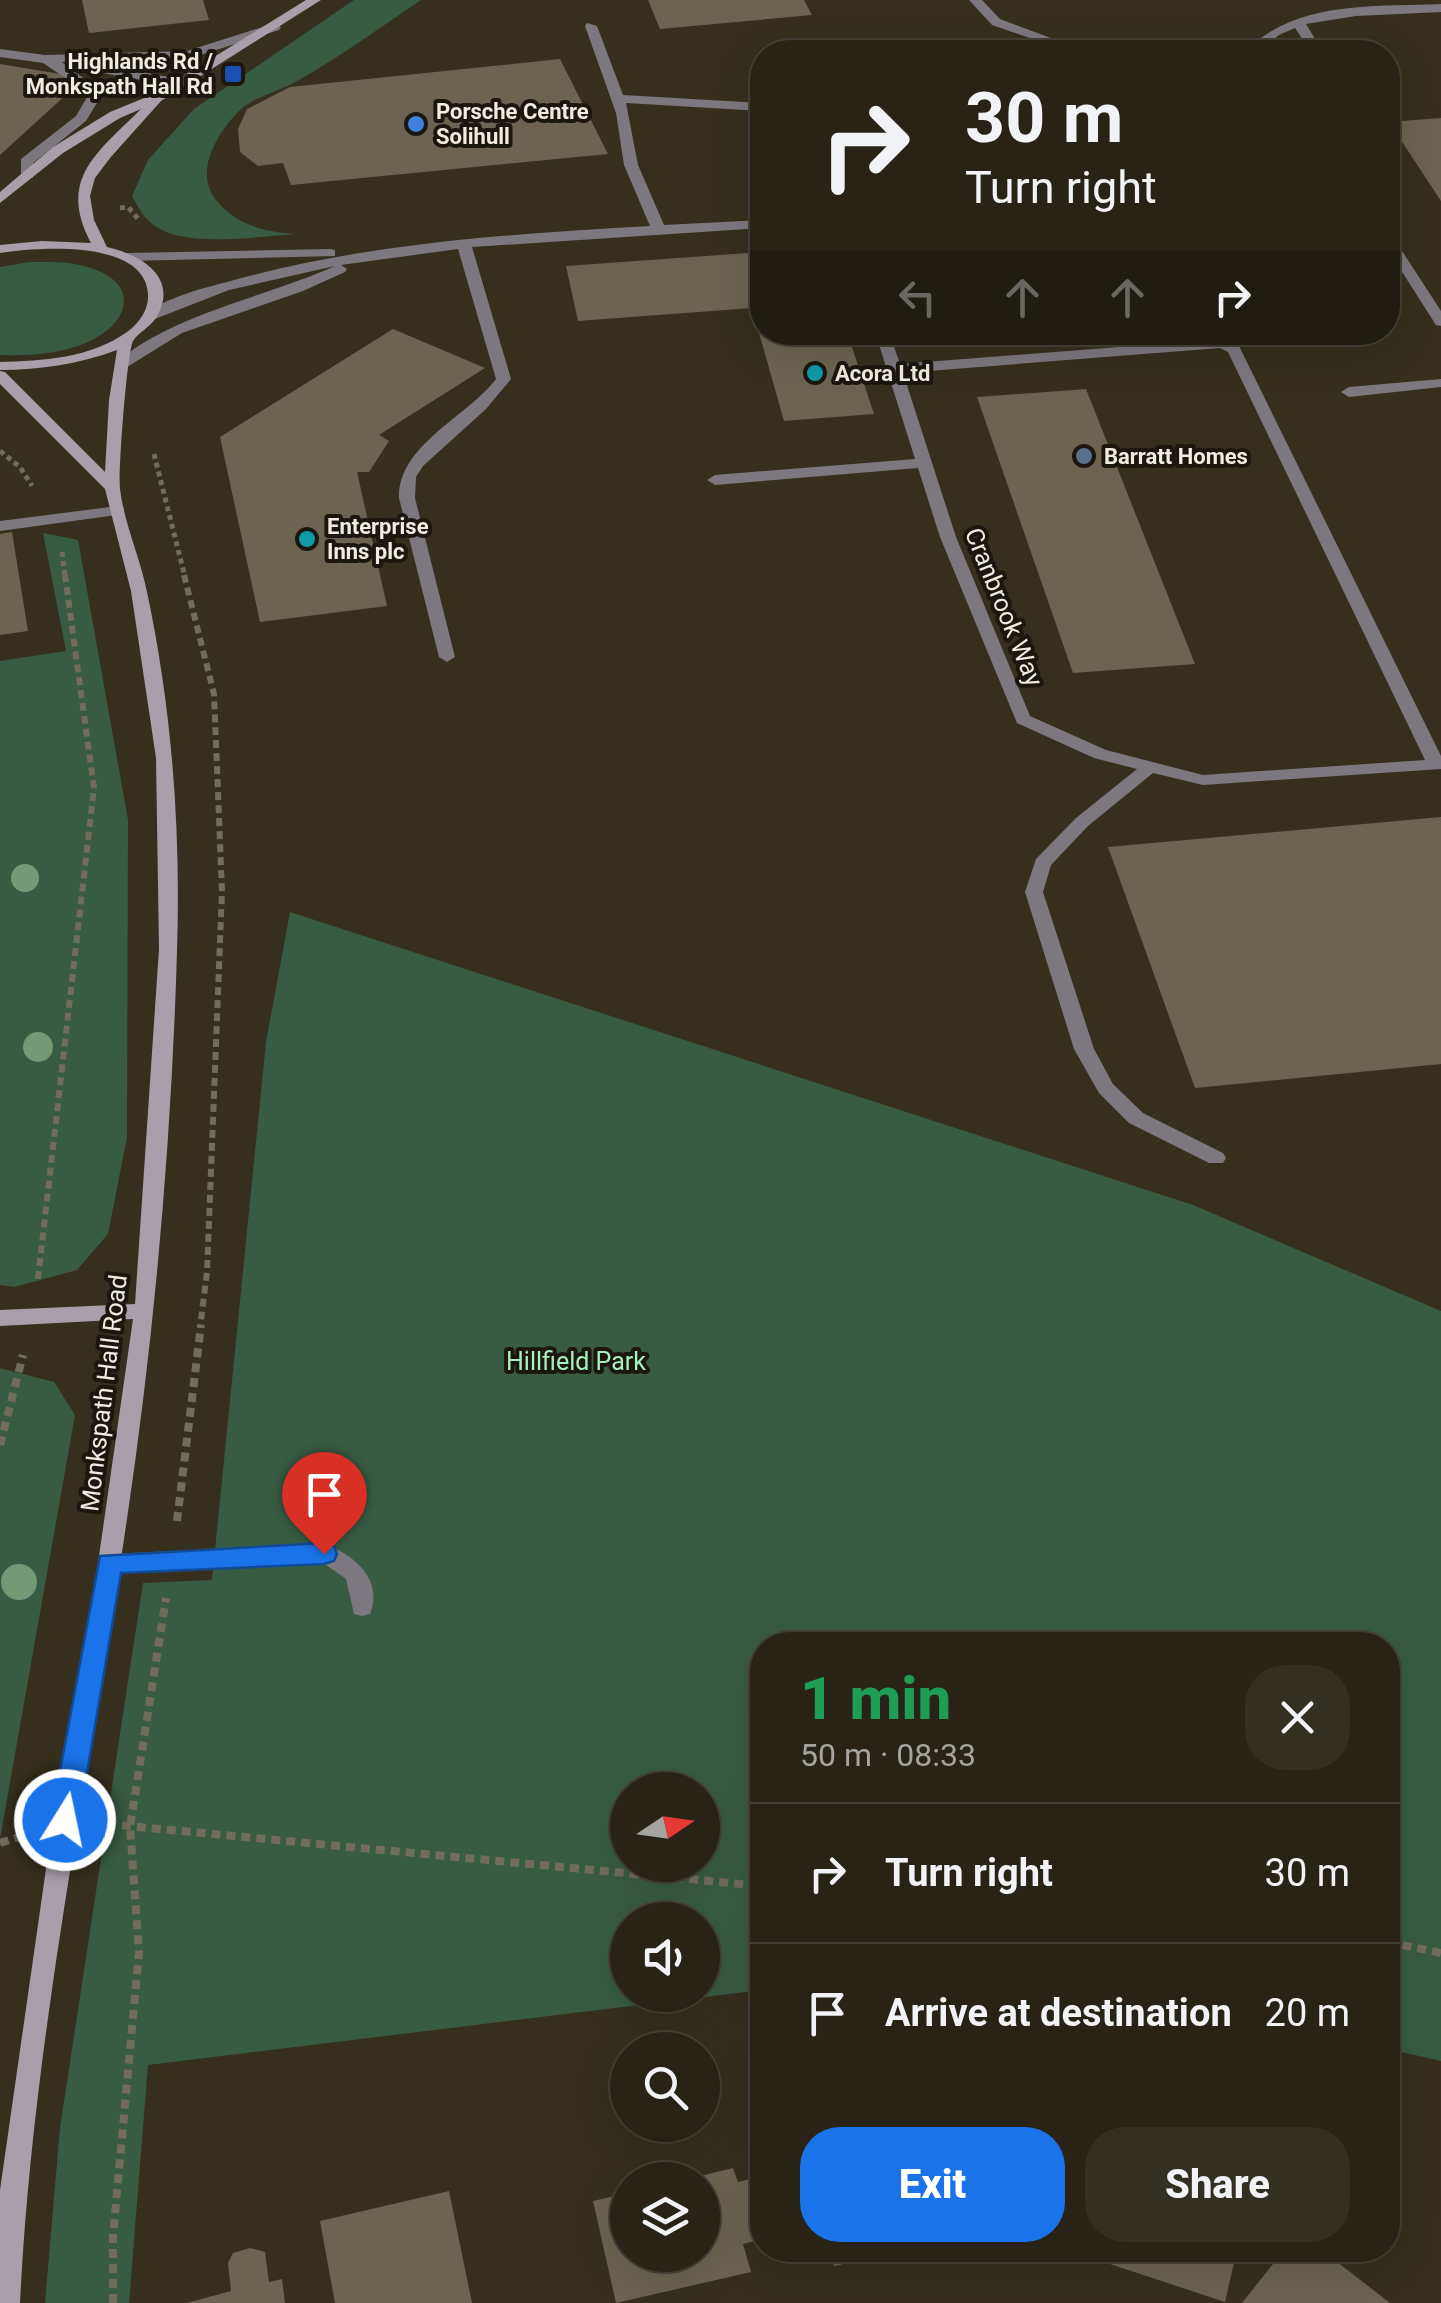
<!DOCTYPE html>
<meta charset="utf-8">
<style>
:root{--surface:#282316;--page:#342f23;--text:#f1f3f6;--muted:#a5a4a1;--line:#444035;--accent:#1a73e8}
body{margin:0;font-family:Roboto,sans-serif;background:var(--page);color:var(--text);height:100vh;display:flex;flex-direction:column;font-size:38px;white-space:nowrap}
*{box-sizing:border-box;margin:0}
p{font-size:32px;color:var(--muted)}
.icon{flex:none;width:55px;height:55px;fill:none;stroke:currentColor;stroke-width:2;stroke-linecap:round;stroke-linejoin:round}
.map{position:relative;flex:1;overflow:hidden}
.sheet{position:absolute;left:750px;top:1632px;width:650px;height:630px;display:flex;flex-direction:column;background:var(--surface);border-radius:40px;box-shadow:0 10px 40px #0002,0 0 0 2px var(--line)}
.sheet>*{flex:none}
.hud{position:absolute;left:750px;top:40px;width:650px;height:305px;border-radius:40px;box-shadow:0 10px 40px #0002,0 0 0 2px var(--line);background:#282316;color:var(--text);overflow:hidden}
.needle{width:65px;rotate:77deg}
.tools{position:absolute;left:610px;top:1772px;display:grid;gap:20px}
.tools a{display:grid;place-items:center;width:110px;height:110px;border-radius:50%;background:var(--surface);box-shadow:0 10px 40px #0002,0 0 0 2px var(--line);font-size:50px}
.pin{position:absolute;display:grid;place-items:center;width:85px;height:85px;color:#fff;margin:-102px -42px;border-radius:50% 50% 50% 0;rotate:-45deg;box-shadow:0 0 10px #0007}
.pin .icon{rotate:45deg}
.me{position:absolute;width:110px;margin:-55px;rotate:10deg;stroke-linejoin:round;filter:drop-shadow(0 0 8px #0008)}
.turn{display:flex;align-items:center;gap:35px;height:210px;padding:0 50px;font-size:45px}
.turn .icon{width:130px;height:130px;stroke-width:2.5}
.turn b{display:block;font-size:70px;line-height:85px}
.lanes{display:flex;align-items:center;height:95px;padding:0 50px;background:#0003;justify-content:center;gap:50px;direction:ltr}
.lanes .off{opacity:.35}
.round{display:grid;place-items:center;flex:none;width:105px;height:105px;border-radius:40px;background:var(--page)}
.summary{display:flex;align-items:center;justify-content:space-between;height:170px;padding:0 50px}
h1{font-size:60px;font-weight:800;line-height:75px;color:#1e9e55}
.cta{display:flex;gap:20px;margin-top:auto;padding:20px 50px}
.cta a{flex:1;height:115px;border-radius:40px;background:var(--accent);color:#fff;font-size:40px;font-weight:800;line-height:115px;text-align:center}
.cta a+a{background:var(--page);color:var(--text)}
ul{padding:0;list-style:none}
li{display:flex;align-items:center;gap:30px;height:140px;padding:0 50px;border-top:2px solid var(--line)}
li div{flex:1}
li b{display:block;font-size:38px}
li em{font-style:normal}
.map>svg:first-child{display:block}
</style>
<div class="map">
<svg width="1441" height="2303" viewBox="0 0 1441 2303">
<rect width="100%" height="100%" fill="#362f1e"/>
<g fill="#385b43" fill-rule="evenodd">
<path d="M354,0H421C381,27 341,56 299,80C281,91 252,97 238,112C216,135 194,172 216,200C237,226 266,232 298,234C259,236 180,250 150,222C142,216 137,204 132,196L148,160L194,109Z"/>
<path d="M29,262C47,262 66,261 84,266C140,280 134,322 86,343C58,354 30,356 0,355V267Z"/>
<path d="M43,533L78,540L128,820L127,1137L108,1234L77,1270L14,1287L0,1285V661L66,651Z"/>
<path d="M290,912L1193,1205L1441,1311V2061L1388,2049V1645H762V1990L148,2065L129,2303H45L60,2128L143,1583L212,1580L266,1042ZM628,1790H702V1865H628ZM628,1920H702V1995H628Z"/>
<path d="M0,1368L54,1382L75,1415L0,1839Z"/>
</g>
<g fill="#6c6451">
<path d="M82,0H203L209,20L89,33Z"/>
<path d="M648,0H804L812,15L660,29Z"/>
<path d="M560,59L608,154L291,185L283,163L258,166L240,152L238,129L247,109L290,87Z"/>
<path d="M0,64L66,75L50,90L68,93L0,155Z"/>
<path d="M1441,118V201L1389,122Z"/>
<path d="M762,252V332H847L874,414L784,421L752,308L578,321L566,266Z"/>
<path d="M393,329L485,368L379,435L389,441L369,472H357L387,606L260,622L220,437Z"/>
<path d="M1086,389L1195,664L1073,673L977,397Z"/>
<path d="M12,532L28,631L0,635V534Z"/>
<path d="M1441,817V1064L1195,1088L1108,847Z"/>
<path d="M733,2168L738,2182L762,2176V2239L743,2244L751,2272L616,2303L593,2201L628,2193V2255H702V2180L688,2179Z"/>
<path d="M449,2191L472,2303H335L320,2221Z"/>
<path d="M250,2248L265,2252L269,2282L282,2279L285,2303H187L231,2291L228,2263L233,2253Z"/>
<path d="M830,2250H901L902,2252L834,2266Z"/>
<path d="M1030,2250H1083L1080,2263Z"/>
<path d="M1107,2250H1237L1225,2302L1104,2262Z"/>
<path d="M1284,2250H1339L1332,2258L1390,2303H1242Z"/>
</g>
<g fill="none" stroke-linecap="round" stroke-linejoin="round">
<g stroke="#726c5d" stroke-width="5" stroke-dasharray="5 4" stroke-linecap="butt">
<path d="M120,208L128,207L140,221"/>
<path d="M0,451L20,467L32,486"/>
<path d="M154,454L185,577"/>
<path d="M62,552L65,577"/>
</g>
<g stroke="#726c5d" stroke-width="6" stroke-dasharray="8 5" stroke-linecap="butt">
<path d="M184,575L214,694L222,891L207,1272L200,1328"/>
<path d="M38,1279L94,788L65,575"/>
</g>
<g stroke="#726c5d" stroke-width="8" stroke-dasharray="9 6" stroke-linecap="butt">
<path d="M0,1445L23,1355"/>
<path d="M177,1521L201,1325"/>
<path d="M107,1824L762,1886"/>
<path d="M0,1843L22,1836"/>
<path d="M1388,1942L1441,1953"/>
<path d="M113,2303V2236L139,1952L130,1827L166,1598"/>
</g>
<g fill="#7d777f" fill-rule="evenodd">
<path d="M969,0H982L1000,19L1088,52H1071L992,25Z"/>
<path d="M1441,4V12L1356,16L1306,24L1323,52H1311L1295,28L1279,35L1258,52H1245C1295,0 1374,7 1441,4Z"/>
<path d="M275,23L281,27L279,30L188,59L62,62L103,93L86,121L33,163V178L21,175V159L76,116L89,94L43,63L0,57V49L45,55L187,51Z"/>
<path d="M587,23L597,26L623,95L762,103V111L626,103L638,165L664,225L762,220V228L472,247L511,379L486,409L423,466L416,477L415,498L455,657L447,662L439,657L399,498C398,445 467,417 496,379L458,249L341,265L347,269L345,272L303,291L182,333L127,367H117L115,364C166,316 269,296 335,266L229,290L155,319L143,316C164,298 200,289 227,282C365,243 508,234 650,226L624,165L616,113L585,26Z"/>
<path d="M91,63L180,79L187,83L180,87L86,70L85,67Z"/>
<path d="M1388,236L1393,237L1441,311V326L1436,325L1388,250Z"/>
<path d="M330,249L335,250V256L127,261L120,257L127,253Z"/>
<path d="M875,332H889L900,364L1222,339L1239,346L1441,756V769L1203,785L1153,773L1088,826L1051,865L1043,892L1094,1049L1113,1084L1143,1113L1223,1153L1226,1158L1223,1163H1209L1129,1123L1099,1093L1074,1049L1025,892L1036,859L1076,818L1137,769L1094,758L1017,723L940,537L918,468L715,485L707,480L715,475L915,459ZM1220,348L1228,352L1425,760L1203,775L1106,750L1030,716L956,537L903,373Z"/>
<path d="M1441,379V387L1349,397L1341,392L1349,387Z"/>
<path d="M324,1544C353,1554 384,1579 370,1614L362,1616L354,1614L346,1579L322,1562L109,1572L101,1569L98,1563L101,1557L109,1554Z"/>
</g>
<path fill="#7d777f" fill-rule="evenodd" d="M118,506L124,508V514L0,531V521Z"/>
<path fill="#a89fab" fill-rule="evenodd" d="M306,0H321L161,101L110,158L95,178L90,196L94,220L107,247C142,255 180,278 156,318C150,327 138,333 133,341C127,352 118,472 120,489C124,523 140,557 147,592C172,709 181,831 177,951C171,1157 152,1362 120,1565C82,1809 32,2057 20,2303H0V2190L53,1820L98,1563L133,1319L0,1326V1310L135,1304L159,949L156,758L131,591L105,489L0,384V371L5,372L105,472L109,400L117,350C79,364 41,370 0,370V362C42,361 91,358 127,332C139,323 149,310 148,294C145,239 38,247 0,253V245L42,241L91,243C57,179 97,153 141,109L120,118L63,153L0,203V192L53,147L110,112L154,94Z"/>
</g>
<g fill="#749975">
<circle cx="25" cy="878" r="14"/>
<circle cx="38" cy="1047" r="15"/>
<circle cx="19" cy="1582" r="18"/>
</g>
<path fill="#1a73e8" stroke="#114b97" stroke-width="2.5" d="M324,1543L334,1546L337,1554L334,1561L324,1564L121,1573L79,1820L75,1829L65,1832L55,1829L51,1820L100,1556Z"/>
<rect fill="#1a4fb4" stroke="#1b1710" stroke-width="4" x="223" y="64" width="20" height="20" rx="5"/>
<circle fill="#3f7fe0" stroke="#1b1710" stroke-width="4" cx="416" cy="124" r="10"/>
<g fill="#0f9aa8" stroke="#1b1710" stroke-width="4">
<circle cx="815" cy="373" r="10"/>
<circle cx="307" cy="539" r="10"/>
</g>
<circle fill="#5c6f8a" stroke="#1b1710" stroke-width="4" cx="1084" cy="456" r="10"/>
<g text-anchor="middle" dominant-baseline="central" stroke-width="8" stroke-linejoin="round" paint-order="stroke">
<g font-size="22" font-weight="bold" fill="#f1ece1" stroke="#1b1710" text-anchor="start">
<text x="213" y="61" text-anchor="end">Highlands Rd /<tspan x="213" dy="25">Monkspath Hall Rd</tspan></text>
<text x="436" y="111">Porsche Centre<tspan x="436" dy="25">Solihull</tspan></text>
<text x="835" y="373">Acora Ltd</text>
<text x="1104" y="456">Barratt Homes</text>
<text x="327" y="526">Enterprise<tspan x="327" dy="25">Inns plc</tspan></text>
</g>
<g font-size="25" fill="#f1ece1" stroke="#1b1710">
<text transform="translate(1004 607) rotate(68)">Cranbrook Way</text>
<text transform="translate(104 1393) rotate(-83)">Monkspath Hall Road</text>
</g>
<g font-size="25" fill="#a6f0bc" stroke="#1b1710">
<text x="576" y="1361">Hillfield Park</text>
</g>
</g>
</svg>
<div class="tools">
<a><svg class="needle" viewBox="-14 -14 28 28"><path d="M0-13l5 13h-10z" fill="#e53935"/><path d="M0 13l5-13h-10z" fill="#a5a4a1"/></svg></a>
<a><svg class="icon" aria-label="sound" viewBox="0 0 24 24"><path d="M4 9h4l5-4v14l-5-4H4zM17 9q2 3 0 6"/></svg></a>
<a><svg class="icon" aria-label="search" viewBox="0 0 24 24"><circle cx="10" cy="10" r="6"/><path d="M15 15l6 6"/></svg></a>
<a><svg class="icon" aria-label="layers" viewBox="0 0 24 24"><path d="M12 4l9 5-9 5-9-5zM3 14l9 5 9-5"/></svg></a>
</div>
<div class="pin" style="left:324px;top:1554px;background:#d93025"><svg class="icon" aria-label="arrive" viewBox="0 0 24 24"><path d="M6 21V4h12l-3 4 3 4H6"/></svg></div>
<svg class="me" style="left:65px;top:1820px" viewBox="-20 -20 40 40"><circle r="17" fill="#1a73e8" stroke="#fff" stroke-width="3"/><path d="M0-11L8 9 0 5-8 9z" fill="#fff"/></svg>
<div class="hud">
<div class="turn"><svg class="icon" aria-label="right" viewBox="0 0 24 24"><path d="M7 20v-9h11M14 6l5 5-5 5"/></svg><div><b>30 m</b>Turn right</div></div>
<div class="lanes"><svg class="icon off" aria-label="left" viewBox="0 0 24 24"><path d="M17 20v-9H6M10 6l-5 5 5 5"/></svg><svg class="icon off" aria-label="ahead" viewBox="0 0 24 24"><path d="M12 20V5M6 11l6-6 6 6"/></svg><svg class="icon off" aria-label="ahead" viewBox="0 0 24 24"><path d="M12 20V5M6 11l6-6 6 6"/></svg><svg class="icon" aria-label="right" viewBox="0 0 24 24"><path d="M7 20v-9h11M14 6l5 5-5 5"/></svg></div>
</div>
<section class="sheet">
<div class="summary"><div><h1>1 min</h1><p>50 m · 08:33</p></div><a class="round"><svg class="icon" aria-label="close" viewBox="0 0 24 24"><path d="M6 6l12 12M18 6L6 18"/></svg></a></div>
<ul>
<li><svg class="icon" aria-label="right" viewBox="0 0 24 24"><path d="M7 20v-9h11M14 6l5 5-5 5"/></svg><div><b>Turn right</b></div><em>30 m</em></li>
<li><svg class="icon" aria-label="arrive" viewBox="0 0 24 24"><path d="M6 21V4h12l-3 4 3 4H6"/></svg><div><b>Arrive at destination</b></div><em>20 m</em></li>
</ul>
<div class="cta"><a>Exit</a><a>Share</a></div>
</section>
</div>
